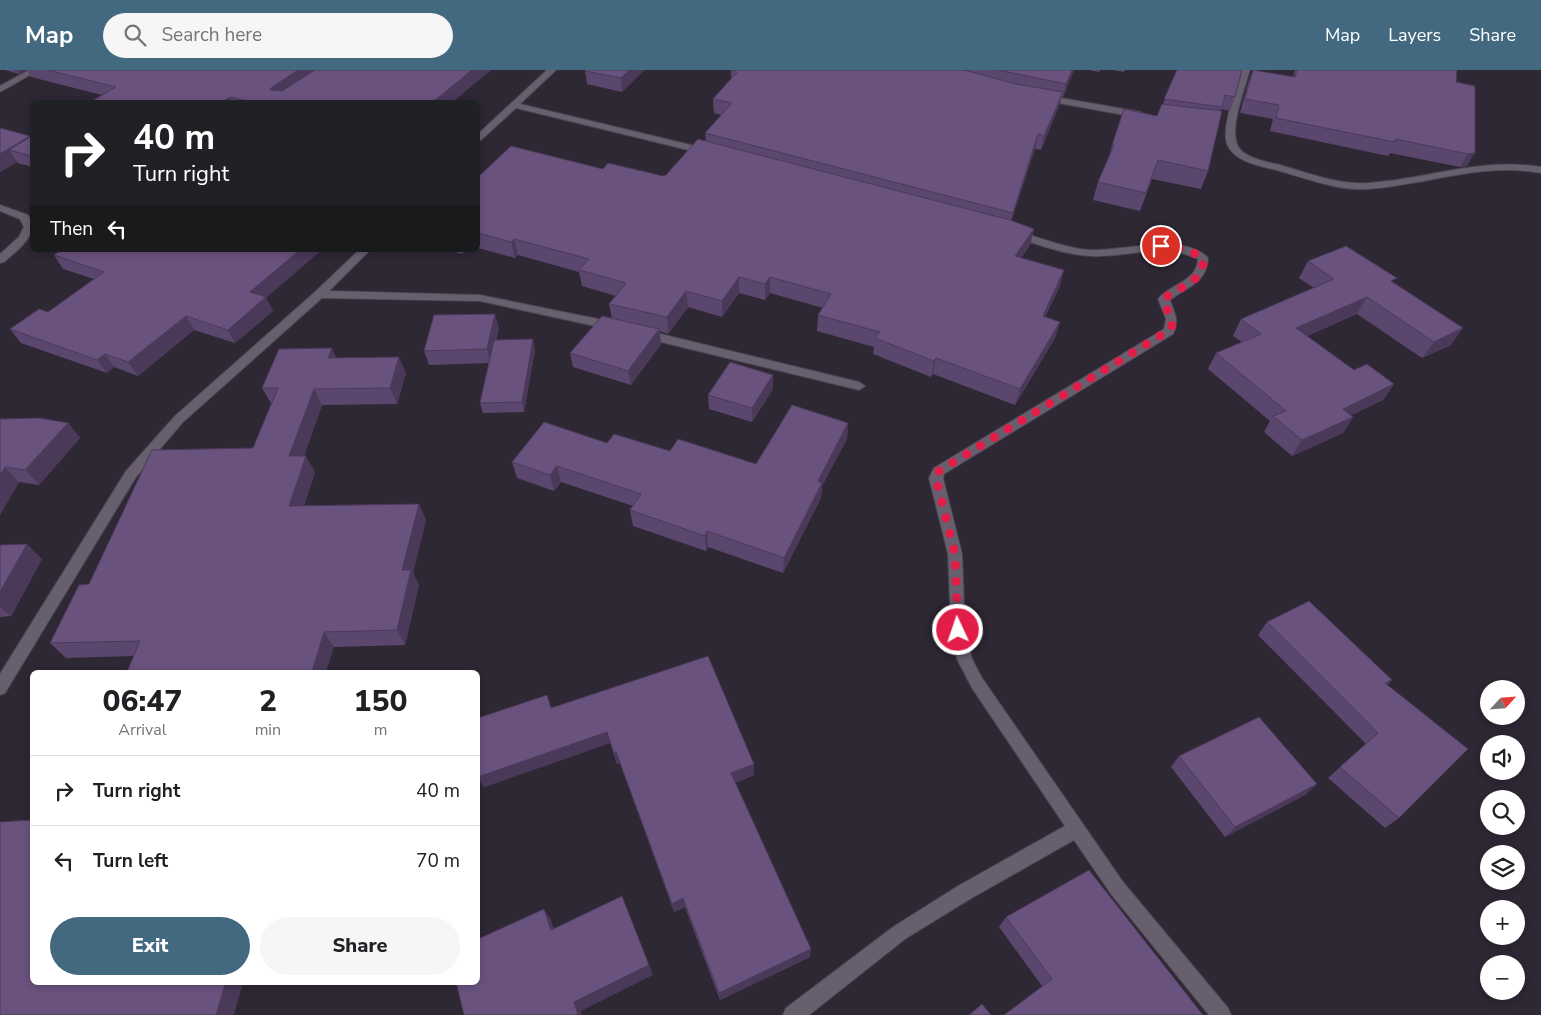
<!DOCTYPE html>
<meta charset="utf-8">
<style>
:root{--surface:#fff;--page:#f6f6f6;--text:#202124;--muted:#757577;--line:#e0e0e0;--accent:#436981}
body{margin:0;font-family:"Nunito Sans",sans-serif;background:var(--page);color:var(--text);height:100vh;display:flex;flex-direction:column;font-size:19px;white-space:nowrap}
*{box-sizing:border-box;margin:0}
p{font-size:16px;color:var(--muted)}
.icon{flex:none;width:28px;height:28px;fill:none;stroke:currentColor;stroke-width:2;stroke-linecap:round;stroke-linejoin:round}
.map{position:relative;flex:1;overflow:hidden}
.panel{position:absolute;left:30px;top:600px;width:450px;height:315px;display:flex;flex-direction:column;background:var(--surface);border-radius:8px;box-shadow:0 2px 8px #0003}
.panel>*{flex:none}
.top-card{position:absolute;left:30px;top:30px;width:450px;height:152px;border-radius:8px;box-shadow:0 2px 8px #0003;background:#202124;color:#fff;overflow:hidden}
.needle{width:32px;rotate:64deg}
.buttons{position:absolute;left:1480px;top:610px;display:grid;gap:10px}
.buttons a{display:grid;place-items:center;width:45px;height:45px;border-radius:50%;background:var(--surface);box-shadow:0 2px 8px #0003;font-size:25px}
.pin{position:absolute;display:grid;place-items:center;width:42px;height:42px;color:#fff;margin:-21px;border:2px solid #fff;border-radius:50%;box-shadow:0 1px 5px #0007}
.me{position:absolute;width:55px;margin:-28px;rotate:357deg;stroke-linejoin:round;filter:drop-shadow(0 0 4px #0008)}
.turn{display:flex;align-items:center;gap:18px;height:105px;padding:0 20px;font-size:22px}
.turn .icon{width:65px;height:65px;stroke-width:2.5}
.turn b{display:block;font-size:35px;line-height:42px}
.then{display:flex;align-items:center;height:48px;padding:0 20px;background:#0003;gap:10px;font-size:19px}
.eta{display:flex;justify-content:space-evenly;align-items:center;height:85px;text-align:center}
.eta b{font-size:30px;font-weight:800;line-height:35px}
.primary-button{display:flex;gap:10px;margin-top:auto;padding:10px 20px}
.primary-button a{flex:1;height:58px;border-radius:30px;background:var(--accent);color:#fff;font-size:20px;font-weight:800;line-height:58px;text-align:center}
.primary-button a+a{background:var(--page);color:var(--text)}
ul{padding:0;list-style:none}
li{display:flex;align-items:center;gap:15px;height:70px;padding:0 20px;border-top:1px solid var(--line)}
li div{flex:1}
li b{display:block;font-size:19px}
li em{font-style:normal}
header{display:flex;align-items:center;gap:30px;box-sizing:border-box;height:70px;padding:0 25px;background:var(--accent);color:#fff}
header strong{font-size:24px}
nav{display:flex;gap:28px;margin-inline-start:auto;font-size:18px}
.search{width:350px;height:45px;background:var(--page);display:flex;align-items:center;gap:12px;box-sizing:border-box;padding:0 18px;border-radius:28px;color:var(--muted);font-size:19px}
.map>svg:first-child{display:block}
</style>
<header>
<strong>Map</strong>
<div class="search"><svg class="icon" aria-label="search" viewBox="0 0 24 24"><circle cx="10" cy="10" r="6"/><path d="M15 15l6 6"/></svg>Search here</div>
<nav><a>Map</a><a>Layers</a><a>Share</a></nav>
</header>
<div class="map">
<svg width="1541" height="945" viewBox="0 0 1541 945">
<rect width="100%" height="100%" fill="#2e2734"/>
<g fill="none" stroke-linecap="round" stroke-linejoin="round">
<g stroke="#49434f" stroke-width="2">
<g id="minor">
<path d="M29,0H39L0,22V16Z"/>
<path d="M547,0H556L520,34L712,80L714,82L709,85L516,38L481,70L478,71V64Z"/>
<path d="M1242,0H1250C1245,17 1230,57 1237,74C1242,88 1267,92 1280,95C1309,103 1338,115 1368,113C1428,109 1480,87 1541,97V103C1480,92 1428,115 1368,119C1336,121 1306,108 1276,100C1260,96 1234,92 1227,74C1221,57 1237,17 1242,0Z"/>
<path d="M1044,25L1141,42L1145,45L1141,48L1041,30V26Z"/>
<path d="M0,135L28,145C40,166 18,179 4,192L0,193V184L19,167L24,157L20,149L0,141Z"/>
<path d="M1015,161C1040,167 1064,178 1089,180C1121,182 1184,162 1208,188C1207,213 1187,217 1170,230C1174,242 1180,251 1173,264L952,399L944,404L943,408L962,484L965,560L972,589L982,608L1123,812L1228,938L1231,945H1209L1111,824L1074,770L970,829L905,869L809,945H783L786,938L893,857L958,816L1065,756L972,618L957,589L951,560L948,484L929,408L934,398L1164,259L1166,249L1158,229C1171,213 1196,213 1198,189C1163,172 1127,188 1091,186C1064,185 1037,174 1011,166L1010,164Z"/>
<path d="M359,180H370L329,221L480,225L613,252L619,256L613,260L480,231L322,228L183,352L136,407L5,623L0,625V604L126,401L175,346L315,222Z"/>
<path d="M644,260L859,312L865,316L859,320L640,267L638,264L640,261Z"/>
</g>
</g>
<use href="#minor" fill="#675f6e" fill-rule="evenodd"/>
</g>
<g fill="#5b476d">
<path d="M5,0H25L19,4Z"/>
<path d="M27,0H491L452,32H90L102,25L31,7Z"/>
<path d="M586,0H644L622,22L587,14L585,1Z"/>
<path d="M731,0H1074L1063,27H1061L1059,36L1041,80L1035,79L1011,151L1034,159L1030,175L1021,188L1060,216L1045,247L1060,252L1055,268L1015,335L933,304L931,307L873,284L874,277L817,261L818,245L823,238L770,223L765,230L739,223L722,247L688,237L668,264L660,261L661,274L631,315L573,297L570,283L612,248L609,234L616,226L582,216L579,202L518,185L515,188L478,178V107L603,99L663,106L666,105L706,71L705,63L721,45L714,43L713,29L731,9Z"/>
<path d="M1089,0H1100L1099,2Z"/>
<path d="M1113,0H1125L1124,2Z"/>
<path d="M1177,0L1235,27L1230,41L1221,39L1220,41L1208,101L1201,119L1152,109L1140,141L1093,130L1098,112L1107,93L1112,75L1157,46L1163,34Z"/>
<path d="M1253,0L1293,7L1295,0H1457L1456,12L1475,16L1467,96L1460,97L1390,83L1388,86L1270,61L1273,49L1240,43L1248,13Z"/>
<path d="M0,58L30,66V67L32,66V97L18,93L17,92L0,102Z"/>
<path d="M448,180H466L462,184Z"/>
<path d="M54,185L266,228L273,241L235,273L194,260L138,306L114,297L107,303L21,273L10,259L48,242L94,209L63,199Z"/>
<path d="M1308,191L1394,213L1451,275L1422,288L1357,244L1307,266L1354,300L1394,314L1383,330L1351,345L1353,347L1343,363L1292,386L1264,362L1270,351L1208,299L1216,283L1242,272L1233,266L1241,249L1314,218L1299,208Z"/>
<path d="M499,258L496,270L535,280L524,342L483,343L480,333L489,293L429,295L424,281Z"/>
<path d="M336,288L406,303L397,334L322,335L304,386L315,402L304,436L419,434L426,450L413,503L419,515L405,575L334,577L133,586L66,588L50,573L89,514L253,378L271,333L262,318Z"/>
<path d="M773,305V319L752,352L709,339L708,325Z"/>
<path d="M0,349L68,353L80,368L39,415L19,412L0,445Z"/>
<path d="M848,353L847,369L822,416L821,428L783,503L708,477L706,481L633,456L630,440L633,436L561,412L554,421L517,408L512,392L607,373L756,394Z"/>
<path d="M0,475L42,489L11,546L0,547Z"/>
<path d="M1267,552L1392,610L1387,615L1399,748L1385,758L1328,708L1366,674L1258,565Z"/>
<path d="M552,638L754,694V705L735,713L810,887L720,930L685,837L674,842L620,693L617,694L610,673L484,717L478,707Z"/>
<path d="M1179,686L1317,714L1305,725L1225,767L1171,697Z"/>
<path d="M1006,847L1202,945L1042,916L999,857Z"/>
</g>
<g fill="#4a3959">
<path d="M17,0H25L19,4Z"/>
<path d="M298,0H323L276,32L270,20L271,18Z"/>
<path d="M472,0H491L452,32H433Z"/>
<path d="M629,0H644L622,22L621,8Z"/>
<path d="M1072,0H1074L1063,27L1066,14Z"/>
<path d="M1063,22L1059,36L1041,80L1044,66Z"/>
<path d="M230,27L233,32H222Z"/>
<path d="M1038,64L1035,79L1009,157L1013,143Z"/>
<path d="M30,66L32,70L9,80L17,92L0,102V84Z"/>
<path d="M1475,83L1467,96L1460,97L1468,84Z"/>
<path d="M1034,159L1030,175L1011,202L1015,186Z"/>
<path d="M514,169L518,185L515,188L511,172Z"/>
<path d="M300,180H322L266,228L273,241L235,273L228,260L250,222Z"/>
<path d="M461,180H466L462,184Z"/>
<path d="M1064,200L1060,216L1038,262L1043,246Z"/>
<path d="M739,207V223L722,247V231Z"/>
<path d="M770,207V223L765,230V214Z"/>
<path d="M686,221L688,237L668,264L667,247Z"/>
<path d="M1367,227L1357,244L1287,274L1296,258Z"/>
<path d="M495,244L499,258L491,293L487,279Z"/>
<path d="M186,246L194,260L138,306L128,292Z"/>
<path d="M1060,252L1055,268L1015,335L1020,319Z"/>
<path d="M1463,258L1451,275L1422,288L1434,272Z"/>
<path d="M659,259L661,274L631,315L628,301Z"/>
<path d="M533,269L535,280L524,342L522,332Z"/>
<path d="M332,278L339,294L328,288Z"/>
<path d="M105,284L114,297L107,303L97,290Z"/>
<path d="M399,287L406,303L397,334L390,318Z"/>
<path d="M936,288L933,304L931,307L934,291Z"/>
<path d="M773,305V319L752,352V338Z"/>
<path d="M1394,314L1383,330L1332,355L1343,339Z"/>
<path d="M314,319L322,335L298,402L289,386Z"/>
<path d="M1353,347L1343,363L1292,386L1302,370Z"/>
<path d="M68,353L80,368L39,415L25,400Z"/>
<path d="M848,353L847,369L822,416L821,428L783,503L784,488L818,411Z"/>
<path d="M306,386L315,402L299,451L289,436Z"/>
<path d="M557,396L561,412L554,421L550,405Z"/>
<path d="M5,397L19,412L0,445V405Z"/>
<path d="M419,434L426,450L413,503L419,515L405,575L397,560L402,500Z"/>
<path d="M707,461L708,477L706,481L705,466Z"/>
<path d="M27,474L42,489L11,546L0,537V522Z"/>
<path d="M324,562L334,577L326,602H312Z"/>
<path d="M607,662L610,673L484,717L478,707Z"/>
<path d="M616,682L620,693L617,694L614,683Z"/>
<path d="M754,694V705L731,714V703Z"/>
<path d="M1317,714L1305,725L1225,767L1235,757Z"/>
<path d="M683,828L685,837L674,842L672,834Z"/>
<path d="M544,839L551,850L558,871L551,860Z"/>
<path d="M811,879L810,887L720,930L719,923Z"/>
<path d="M649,895L653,905L581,941L582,945H578L574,932Z"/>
<path d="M226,912H243L234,945H216Z"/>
</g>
<g fill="#6a527f" stroke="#4a3959">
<path d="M47,0H298L271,18L270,20L282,21L315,0H472L433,32H251L230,27L222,32H90L116,17Z"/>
<path d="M586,0H629L621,8L585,1Z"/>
<path d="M731,0H964L1016,14L1063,22L1044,66L1038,64L1013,143L705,63L732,33L713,29L737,2Z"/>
<path d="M998,0H1072L1066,14Z"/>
<path d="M1177,0H1242L1235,27L1225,25L1222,37L1164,29Z"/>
<path d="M1253,0L1295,7L1297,0H1457L1456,12L1475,16V83L1468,84L1395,69V72L1276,48L1279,35L1245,29Z"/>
<path d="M1162,34L1222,41L1208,101L1158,90L1146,123L1098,112L1114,75H1112L1124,39L1157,46Z"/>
<path d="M0,58L30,66L0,84Z"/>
<path d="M32,66V86L9,80Z"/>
<path d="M698,69L1010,150L1034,159L1015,186L1064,200L1043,246L1060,252L1020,319L936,288L934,291L875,268L880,262L818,245L831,224L770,207L765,214L739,207L722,231L686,221L667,247L609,234L626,213L579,200L589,189L514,169L511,172L478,163V107L511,76L603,99L608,93L663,106L666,105Z"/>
<path d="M1346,176L1397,208L1391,211L1463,258L1434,272L1367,227L1296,258L1354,300L1367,294L1394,314L1343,339L1353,347L1302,370L1273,346L1286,341L1216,283L1261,264L1241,249L1334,209L1308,191Z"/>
<path d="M61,180H300L250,222L266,227L228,260L186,246L128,292L105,284L97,290L10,259L39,239L48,242L104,202L54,185Z"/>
<path d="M495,244L487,279L424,281L434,245Z"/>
<path d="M602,246L659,259L628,301L570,283Z"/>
<path d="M533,269L522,332L480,333L494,270Z"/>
<path d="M332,278L328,288L399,287L390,318L314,319L289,386H306L289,436L419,434L402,500H411L397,560L324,562L312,602H127L140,571L50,573L79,515L89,514L152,380L253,378L278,318H262L279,279Z"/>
<path d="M730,292L773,305L752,338L708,325Z"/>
<path d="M792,335L848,353L818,411L822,413L784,488L707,461L705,466L630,440L641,424L557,396L550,405L512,392L544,352L607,373L614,364L670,381L678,369L756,394Z"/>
<path d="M39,348L68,353L25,400L5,397L0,405V349Z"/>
<path d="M27,474L0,522V475Z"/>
<path d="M1309,531L1392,610L1385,613L1468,679L1399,748L1340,697L1378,663L1267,552Z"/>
<path d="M708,586L754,694L731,703L811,879L719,923L683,828L672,834L616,682L614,683L607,662L478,707V648L547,625L551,638Z"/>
<path d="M1259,647L1317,714L1235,757L1179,686Z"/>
<path d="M32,750V912H226L216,945H0V752Z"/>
<path d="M1089,800L1203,945H1004L1052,909L1006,847Z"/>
<path d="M622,826L649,895L574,932L578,945H464L456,912H478V869L544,839L551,860Z"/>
<path d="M982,934L991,945H969Z"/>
</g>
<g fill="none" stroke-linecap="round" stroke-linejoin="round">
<path stroke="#e11d48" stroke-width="9" stroke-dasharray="0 16.2" d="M958,560L955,484L936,408L939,401L1168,261L1172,256L1164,229C1178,216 1205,213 1203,188C1190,180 1176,176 1161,176"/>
</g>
</svg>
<div class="buttons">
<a><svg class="needle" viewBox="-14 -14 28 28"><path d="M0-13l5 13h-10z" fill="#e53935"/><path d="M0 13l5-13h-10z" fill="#757577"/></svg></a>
<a><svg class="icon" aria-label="sound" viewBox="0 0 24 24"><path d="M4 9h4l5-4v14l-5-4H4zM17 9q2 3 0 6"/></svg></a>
<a><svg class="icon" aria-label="search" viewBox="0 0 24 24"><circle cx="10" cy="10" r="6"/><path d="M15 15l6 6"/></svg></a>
<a><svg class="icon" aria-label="layers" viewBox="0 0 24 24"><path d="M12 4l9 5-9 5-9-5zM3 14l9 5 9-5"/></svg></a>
<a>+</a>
<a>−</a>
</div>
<div class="pin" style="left:1161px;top:176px;background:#d93025"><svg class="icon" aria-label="arrive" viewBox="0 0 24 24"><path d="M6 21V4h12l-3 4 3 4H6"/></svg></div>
<svg class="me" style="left:958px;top:560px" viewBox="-20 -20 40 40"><circle r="17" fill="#e11d48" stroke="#fff" stroke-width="3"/><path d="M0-11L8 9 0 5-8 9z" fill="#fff"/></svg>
<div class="top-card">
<div class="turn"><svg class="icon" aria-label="right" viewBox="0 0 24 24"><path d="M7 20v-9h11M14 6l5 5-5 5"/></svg><div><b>40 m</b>Turn right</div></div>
<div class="then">Then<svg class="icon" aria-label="left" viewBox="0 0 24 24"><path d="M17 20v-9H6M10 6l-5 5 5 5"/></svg></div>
</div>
<section class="panel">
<div class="eta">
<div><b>06:47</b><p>Arrival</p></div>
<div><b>2</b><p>min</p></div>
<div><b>150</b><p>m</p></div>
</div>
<ul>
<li><svg class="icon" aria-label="right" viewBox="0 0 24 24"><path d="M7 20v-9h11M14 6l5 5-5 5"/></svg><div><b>Turn right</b></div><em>40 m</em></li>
<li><svg class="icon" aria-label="left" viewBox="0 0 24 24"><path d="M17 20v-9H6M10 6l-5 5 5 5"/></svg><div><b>Turn left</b></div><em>70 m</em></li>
</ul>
<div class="primary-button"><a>Exit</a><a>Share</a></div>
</section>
</div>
